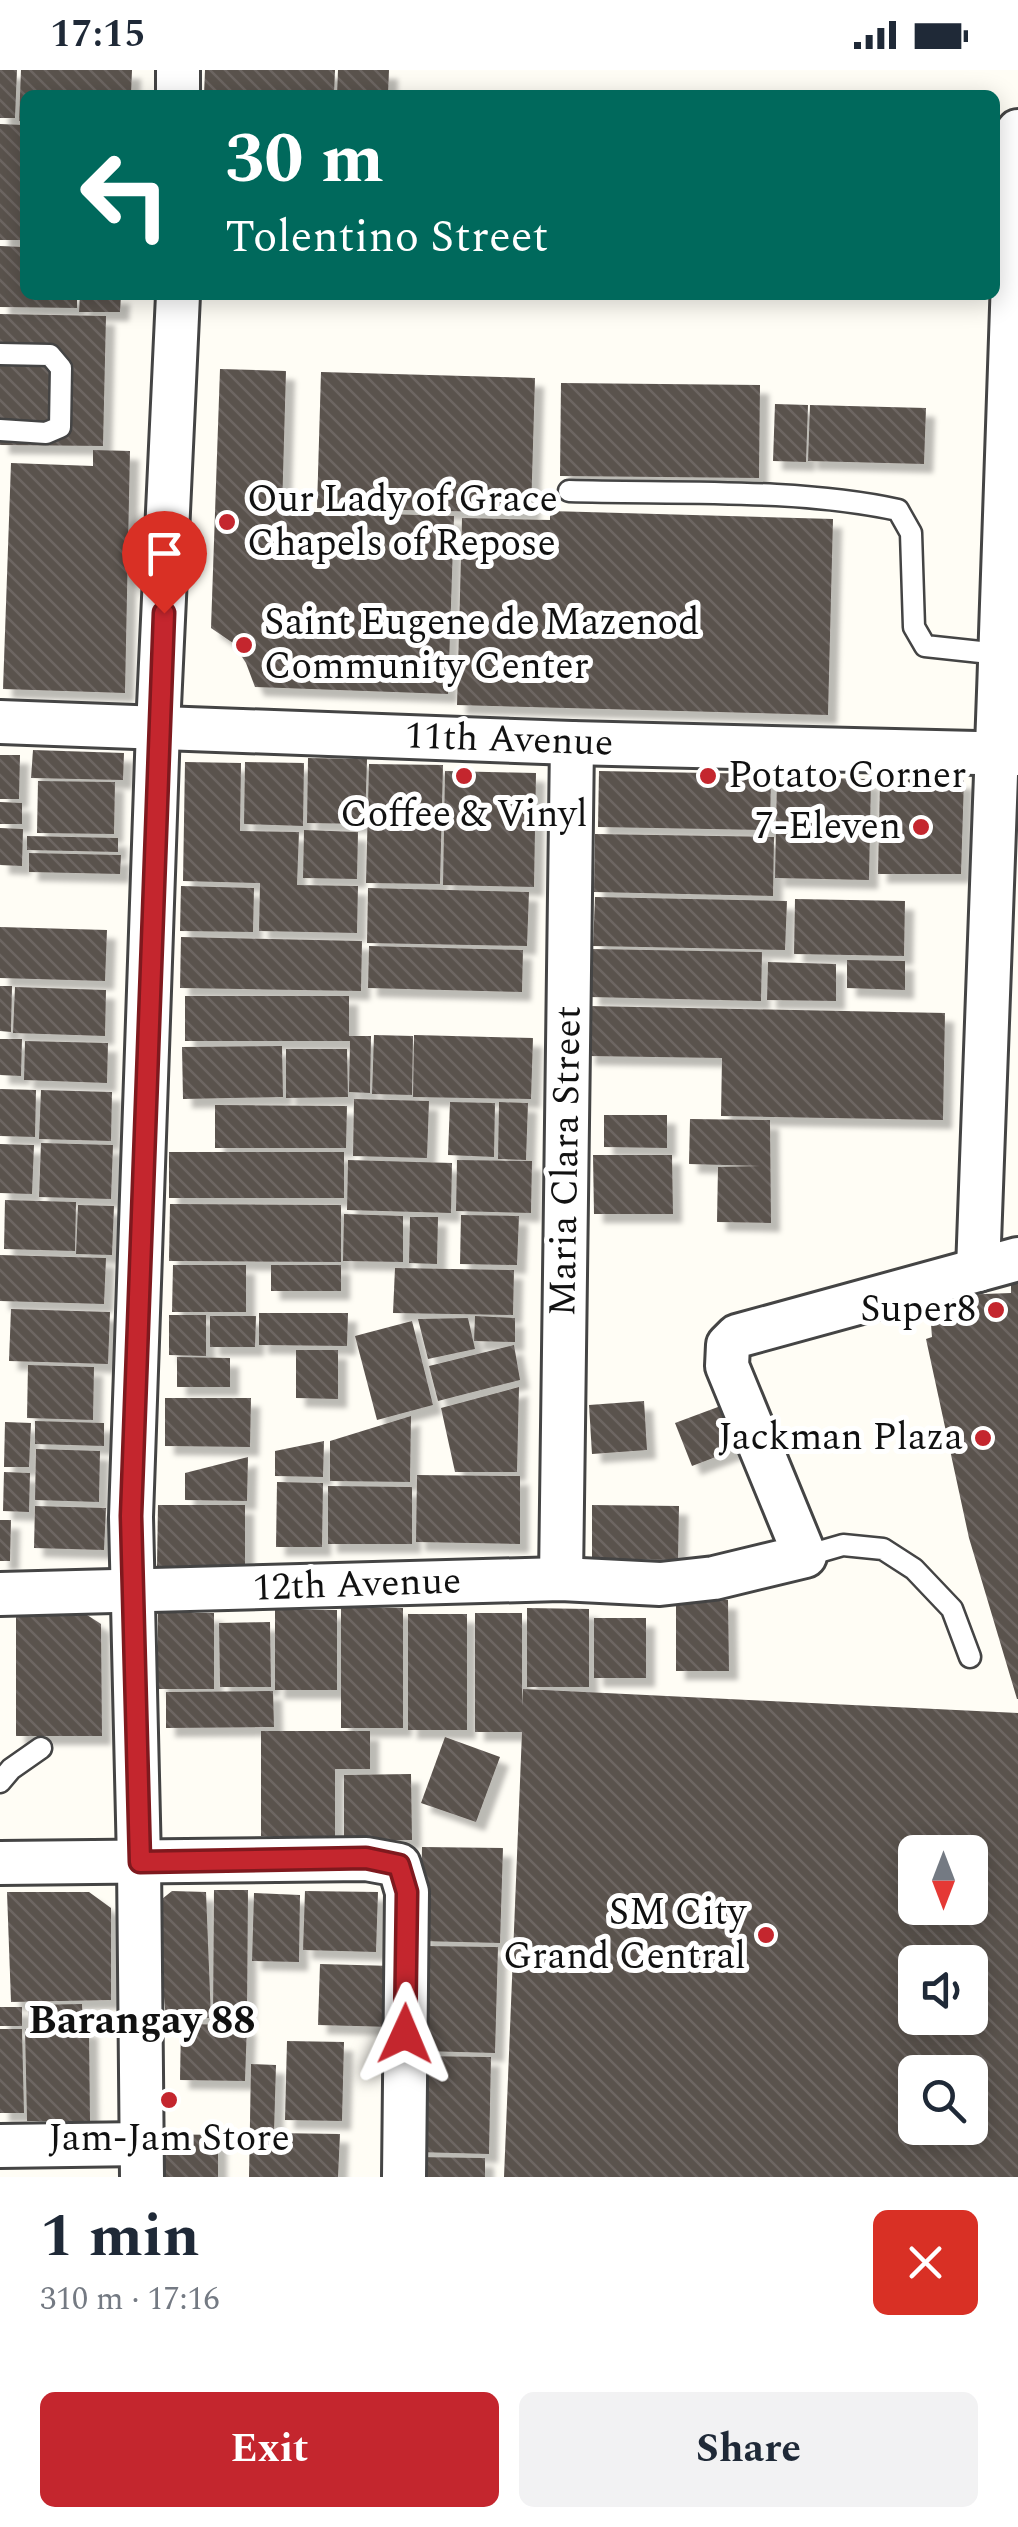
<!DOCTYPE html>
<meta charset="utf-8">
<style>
:root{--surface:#fff;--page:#f2f2f3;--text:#1f2937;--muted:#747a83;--accent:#c4262e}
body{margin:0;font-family:Spectral,serif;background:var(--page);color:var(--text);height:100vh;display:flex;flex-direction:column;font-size:38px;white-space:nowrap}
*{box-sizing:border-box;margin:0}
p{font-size:32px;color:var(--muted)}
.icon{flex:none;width:55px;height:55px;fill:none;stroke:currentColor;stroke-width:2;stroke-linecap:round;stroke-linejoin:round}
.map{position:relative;height:2107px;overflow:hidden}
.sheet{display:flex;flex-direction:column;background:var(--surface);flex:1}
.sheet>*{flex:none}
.banner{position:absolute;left:20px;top:20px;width:980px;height:210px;border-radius:15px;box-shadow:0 5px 25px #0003;background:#00695c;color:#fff;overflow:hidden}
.needle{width:65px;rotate:180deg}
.buttons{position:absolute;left:898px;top:1765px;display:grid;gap:20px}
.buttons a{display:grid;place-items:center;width:90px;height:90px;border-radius:15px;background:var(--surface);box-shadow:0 5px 25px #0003;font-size:50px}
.pin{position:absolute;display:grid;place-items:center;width:85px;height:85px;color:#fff;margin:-102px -42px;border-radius:50% 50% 50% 0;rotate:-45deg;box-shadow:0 0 10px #0007}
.pin .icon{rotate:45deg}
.me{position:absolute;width:110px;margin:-55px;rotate:1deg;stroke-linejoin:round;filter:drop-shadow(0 0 8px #0008)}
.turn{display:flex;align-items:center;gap:35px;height:210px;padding:0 40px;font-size:45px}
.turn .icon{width:130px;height:130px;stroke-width:2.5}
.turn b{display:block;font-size:70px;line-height:85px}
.round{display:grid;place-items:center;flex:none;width:105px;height:105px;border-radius:15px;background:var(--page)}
.head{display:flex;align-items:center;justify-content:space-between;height:170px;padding:0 40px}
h1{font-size:60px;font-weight:700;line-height:75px}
.action{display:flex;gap:20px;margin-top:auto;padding:20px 40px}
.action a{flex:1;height:115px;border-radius:15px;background:var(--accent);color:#fff;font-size:40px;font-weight:700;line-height:115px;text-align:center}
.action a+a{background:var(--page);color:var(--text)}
.status{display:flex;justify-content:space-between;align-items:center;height:70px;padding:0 50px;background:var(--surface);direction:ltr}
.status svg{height:28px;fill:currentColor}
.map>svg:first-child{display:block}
</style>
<div class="status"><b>17:15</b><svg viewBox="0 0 49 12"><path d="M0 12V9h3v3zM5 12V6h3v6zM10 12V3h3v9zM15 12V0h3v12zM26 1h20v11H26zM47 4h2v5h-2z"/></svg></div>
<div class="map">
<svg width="1018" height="2107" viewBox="0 0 1018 2107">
<defs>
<pattern id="building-back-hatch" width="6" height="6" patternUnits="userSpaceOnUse" patternTransform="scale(2.5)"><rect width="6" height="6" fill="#5a524d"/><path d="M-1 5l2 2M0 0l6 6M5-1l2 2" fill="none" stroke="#6d6662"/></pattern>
<filter id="shadow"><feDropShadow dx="9" dy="9" stdDeviation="2.5" flood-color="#0004"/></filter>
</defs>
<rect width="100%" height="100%" fill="#fffdf5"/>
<g fill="url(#building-back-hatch)" fill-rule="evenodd" filter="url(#shadow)">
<path d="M0,0H17L15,48H0Z"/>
<path d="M21,0H132L131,25H25V51H19Z"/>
<path d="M205,0H335L334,25H204Z"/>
<path d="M338,0H389L388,25H337Z"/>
<path d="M0,54L25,55V170H0Z"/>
<path d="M0,176L25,177V225H77V238L0,237Z"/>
<path d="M80,225H121L120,242H79Z"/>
<path d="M0,244L106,246L103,376L0,375Z"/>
<path d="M220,299L286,301L282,441L454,446L448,624L255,617L246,593L233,573L211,558Z"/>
<path d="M321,302L535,308L531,443L317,438Z"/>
<path d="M561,313L760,315L759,408L560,406Z"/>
<path d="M775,334L808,335L806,392L773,391Z"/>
<path d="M810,335L926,338L924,394L808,391Z"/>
<path d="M93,380L130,381L125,623L3,619L11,393L93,396Z"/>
<path d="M550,441L833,449L828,645L457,635L462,448L550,450Z"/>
<path d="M33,680L124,683L123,710L31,708Z"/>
<path d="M0,685H20L19,729H0Z"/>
<path d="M308,688L367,689L365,754L307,753Z"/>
<path d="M185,692L241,693L240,761L299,762L297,815L358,816L357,863L259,861L260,813L183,811Z"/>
<path d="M245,692L304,693L303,756L244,754Z"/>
<path d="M369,694L443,695L440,814L366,813Z"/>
<path d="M445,701L536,703L534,817L443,815Z"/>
<path d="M599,701L771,704L770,760L598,757Z"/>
<path d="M777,707L871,709L869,810L775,808Z"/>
<path d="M880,709L964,710L961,804H878Z"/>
<path d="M38,711L115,712L114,764L37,763Z"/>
<path d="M0,732L22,733V754H0Z"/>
<path d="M0,758L23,759L22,796L0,795Z"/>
<path d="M304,760L358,762L357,809L303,808Z"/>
<path d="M595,764L774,767L773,826L594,822Z"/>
<path d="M27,766L118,768V782L27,780Z"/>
<path d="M29,783L121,785L120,804L29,802Z"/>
<path d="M181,816L254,818L253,862L180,861Z"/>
<path d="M368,818L529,822L527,876L367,873Z"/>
<path d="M595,827L787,831L785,880L593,876Z"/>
<path d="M795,829L905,831L904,886L794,884Z"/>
<path d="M0,857L107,860L105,911L0,908Z"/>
<path d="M181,867L362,871L361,921L180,918Z"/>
<path d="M369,876L523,880L522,922L368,918Z"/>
<path d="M591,879L762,882L761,931L590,927Z"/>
<path d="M847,890L905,891V920L847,918Z"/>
<path d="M768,892L836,894V931L767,930Z"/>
<path d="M0,916H12L11,962L0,961Z"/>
<path d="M15,917L106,920L105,966L13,963Z"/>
<path d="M185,926H349V966H371L370,1023L349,1022L350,971H185Z"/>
<path d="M588,936L945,943L943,1050L721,1046L722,988L586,986Z"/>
<path d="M374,965L413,966L412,1025L372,1024Z"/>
<path d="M414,965L533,968L531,1029L413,1027Z"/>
<path d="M0,969H22L21,1006L0,1005Z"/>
<path d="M25,971L108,973L107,1013L24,1010Z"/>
<path d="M282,976L283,1027L183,1029L182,977Z"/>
<path d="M286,979H347L348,1027L286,1028Z"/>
<path d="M0,1019L36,1020L35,1067L0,1066Z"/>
<path d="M41,1020L112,1022L111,1071L39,1069Z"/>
<path d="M354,1029L429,1031L427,1088L353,1086Z"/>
<path d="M450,1032L495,1033L494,1087L448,1085Z"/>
<path d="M499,1032L528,1033L526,1090L498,1089Z"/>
<path d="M215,1035L347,1036L346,1078H215Z"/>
<path d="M604,1045H667V1078L604,1077Z"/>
<path d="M690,1049L770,1050L771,1153L717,1152L718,1097L760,1096L689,1094Z"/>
<path d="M41,1073L113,1075L111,1129L39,1127Z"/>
<path d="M0,1074L34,1075L32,1124L0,1123Z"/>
<rect x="169" y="1082" width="175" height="46"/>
<path d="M593,1085H672L673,1144H594Z"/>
<path d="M348,1090L452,1093L451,1143L347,1140Z"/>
<path d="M457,1090L532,1091L531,1143L456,1141Z"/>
<path d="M5,1130L76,1132L75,1181L4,1179Z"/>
<path d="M170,1134L341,1135V1192L169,1191Z"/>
<path d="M78,1135L114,1136L112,1185L76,1184Z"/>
<path d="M344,1144L403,1146V1192L343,1191Z"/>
<path d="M461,1145L519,1146L517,1195L460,1194Z"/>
<path d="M410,1147H438L437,1194L409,1193Z"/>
<path d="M0,1185L106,1188L104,1234L0,1231Z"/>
<path d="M173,1195H246V1242H172Z"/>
<rect x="271" y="1195" width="70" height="26"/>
<path d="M395,1198L514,1200L513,1245L393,1243Z"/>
<path d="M1018,1206V1629H1017L969,1468L926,1269L932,1267L930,1242L958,1225L1011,1223V1207Z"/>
<path d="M11,1239L110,1242L108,1294L9,1291Z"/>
<path d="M259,1243H348L347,1276L259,1275Z"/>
<path d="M169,1245H206V1286L169,1285Z"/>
<path d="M210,1246H256L255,1277H210Z"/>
<path d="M475,1246L515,1248V1272L474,1271Z"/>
<path d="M468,1248L475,1279L428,1289L418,1249Z"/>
<path d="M412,1251L433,1335L377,1350L355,1266Z"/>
<path d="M514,1275L520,1310L438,1331L429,1296Z"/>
<path d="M296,1280H338V1329L296,1328Z"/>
<path d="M177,1287L230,1288V1317H177Z"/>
<path d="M28,1295L94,1297L93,1350L27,1348Z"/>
<path d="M519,1317L517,1402H455L441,1338Z"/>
<path d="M165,1328H251L250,1377L165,1376Z"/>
<path d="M644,1331L647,1380L592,1384L589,1335Z"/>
<path d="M734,1331L750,1374L692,1396L675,1353Z"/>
<path d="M411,1346L410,1412L330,1411V1371Z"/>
<path d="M35,1351L104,1353V1376L35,1374Z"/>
<path d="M5,1352L31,1353L29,1397H4Z"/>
<path d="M324,1371L323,1407L275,1406V1381Z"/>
<path d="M36,1379L100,1381L99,1432L35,1430Z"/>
<path d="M248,1387L247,1431L185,1430V1403Z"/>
<path d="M4,1402L30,1403L29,1442L3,1441Z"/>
<path d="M417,1405L520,1406V1474L416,1472Z"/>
<path d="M277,1412L323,1413L322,1477H276Z"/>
<path d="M328,1416L412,1417V1474H328Z"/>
<path d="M158,1435H245V1496H157Z"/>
<path d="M592,1435L679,1436L678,1490L592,1489Z"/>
<path d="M35,1436L106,1438L104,1480L34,1478Z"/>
<path d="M0,1450H11L10,1491H0Z"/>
<path d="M676,1530H728L729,1601H676Z"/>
<path d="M341,1537L403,1538V1658H341Z"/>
<path d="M527,1538L589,1539V1617H527Z"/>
<rect x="275" y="1540" width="62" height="80"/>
<path d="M84,1543L101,1554L102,1666H16V1545Z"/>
<rect x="158" y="1543" width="56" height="76"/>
<path d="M475,1543H522V1636L523,1619L1018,1643V2107H504L522,1662H475ZM915,1782H970V1838H915ZM915,1892H970V1948H915ZM915,2002H970V2058H915Z"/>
<rect x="408" y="1544" width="59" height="116"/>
<rect x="594" y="1548" width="52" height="60"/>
<path d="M270,1552L271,1617H220L219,1553Z"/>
<path d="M273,1621L274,1657L166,1658V1622Z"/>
<path d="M261,1661H370V1699H335V1766H261Z"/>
<path d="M445,1667L500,1687L476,1752L421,1733Z"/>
<path d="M411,1704L412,1770L344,1771V1705Z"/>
<path d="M422,1777L503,1778L500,1873L420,1871Z"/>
<path d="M214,1820H248L247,1947H213Z"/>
<path d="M172,1821L206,1822L211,1948H166L162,1906V1829Z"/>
<path d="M305,1821L378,1822L376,1882L303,1880Z"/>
<path d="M7,1822H89L111,1838V1930L11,1932Z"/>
<path d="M254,1823L300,1825L299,1892L252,1891Z"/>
<path d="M424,1876L498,1877L495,1983L422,1981Z"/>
<path d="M320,1894L393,1896L392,1957L318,1955Z"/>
<path d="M82,1934L83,1956L29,1957L28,1935Z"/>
<rect x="0" y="1937" width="22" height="19"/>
<path d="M181,1954L247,1955L245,2011L180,2010Z"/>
<path d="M89,1958L90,2051H27L25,1959Z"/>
<path d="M0,1959H22L24,2043H0Z"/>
<path d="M287,1971L344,1972L342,2051L285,2050Z"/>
<path d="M419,1986L491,1987L489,2084L416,2082Z"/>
<path d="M251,1994L276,1995L274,2063L340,2064L338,2107H249Z"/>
<path d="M156,2064L218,2065V2107H155Z"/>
<path d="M416,2087L485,2088V2107H416Z"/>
</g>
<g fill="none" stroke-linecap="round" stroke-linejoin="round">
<g stroke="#444" stroke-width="25">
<g id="lane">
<path d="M0,284L50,285L61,298L60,357L46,363L0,360"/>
<path d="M569,421C674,424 797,418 898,440L911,463L914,557L925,576L999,584"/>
<path d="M805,1486L843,1475L883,1479L914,1499L952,1539L970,1587"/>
<path d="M0,1712L11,1699L41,1678"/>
</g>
</g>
<g stroke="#444" stroke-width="48">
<g id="street">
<path d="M178,25V0"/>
<path d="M0,652L572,673L1018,684"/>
<path d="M978,1200C994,820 1004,441 1018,61"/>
<path d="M561,1509L572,673"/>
<path d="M0,1524L561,1509L660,1514L714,1508L805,1486L727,1296L728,1275L737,1266L1018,1189"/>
<path d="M0,1793L366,1789L399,1795L407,1822L404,2107"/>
<path d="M0,2076L142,2074"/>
<path d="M142,2107L139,1792L131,1447L158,658L178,225"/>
</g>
</g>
<use href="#lane" stroke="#fff" stroke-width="20"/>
<use href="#street" stroke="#fff" stroke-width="42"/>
</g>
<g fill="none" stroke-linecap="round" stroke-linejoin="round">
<g stroke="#7f191e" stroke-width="25">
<path id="route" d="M164,543L131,1446L140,1792L366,1788L399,1795L407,1822L405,1964"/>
</g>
<use href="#route" stroke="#c4262e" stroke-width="18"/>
</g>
<g fill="#c4262e" stroke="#fff" stroke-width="4">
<circle cx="227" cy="452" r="10"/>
<circle cx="244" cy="575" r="10"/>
<circle cx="464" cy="706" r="10"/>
<circle cx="708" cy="706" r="10"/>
<circle cx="921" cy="757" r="10"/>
<circle cx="996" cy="1240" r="10"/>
<circle cx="983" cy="1368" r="10"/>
<circle cx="766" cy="1865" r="10"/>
<circle cx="169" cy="2030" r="10"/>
</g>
<g text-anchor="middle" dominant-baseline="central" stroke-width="10" stroke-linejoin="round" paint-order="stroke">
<g font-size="38" fill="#111" stroke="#fff" text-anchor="end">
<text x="247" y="430" text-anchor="start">Our Lady of Grace<tspan x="247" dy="44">Chapels of Repose</tspan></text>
<text x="264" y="553" text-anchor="start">Saint Eugene de Mazenod<tspan x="264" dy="44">Community Center</tspan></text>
<text x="728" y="706" text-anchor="start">Potato Corner</text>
<text x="464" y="745" text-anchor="middle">Coffee &amp; Vinyl</text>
<text x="901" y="757">7-Eleven</text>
<text x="976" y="1240">Super8</text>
<text x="963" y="1368">Jackman Plaza</text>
<text x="746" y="1843">SM City<tspan x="746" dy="44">Grand Central</tspan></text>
<text x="169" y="2069" text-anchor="middle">Jam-Jam Store</text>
</g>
<g font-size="38" fill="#111" stroke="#fff">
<text transform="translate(509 670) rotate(2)">11th Avenue</text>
<text transform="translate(566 1091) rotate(-89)">Maria Clara Street</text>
<text transform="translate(357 1515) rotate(-2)">12th Avenue</text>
</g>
<g font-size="40" font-weight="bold" fill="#111" stroke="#fff">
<text x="142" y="1951">Barangay 88</text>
</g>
</g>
</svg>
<div class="buttons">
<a><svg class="needle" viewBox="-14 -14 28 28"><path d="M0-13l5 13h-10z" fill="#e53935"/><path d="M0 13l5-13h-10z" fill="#747a83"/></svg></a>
<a><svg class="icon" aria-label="sound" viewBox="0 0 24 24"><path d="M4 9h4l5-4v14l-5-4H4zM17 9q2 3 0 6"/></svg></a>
<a><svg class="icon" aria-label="search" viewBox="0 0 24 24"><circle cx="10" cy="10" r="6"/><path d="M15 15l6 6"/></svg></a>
</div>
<div class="pin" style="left:164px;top:543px;background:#d93025"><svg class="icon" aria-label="arrive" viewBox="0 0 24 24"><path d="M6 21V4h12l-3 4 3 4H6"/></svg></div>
<svg class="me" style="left:405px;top:1964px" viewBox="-20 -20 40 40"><path d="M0-17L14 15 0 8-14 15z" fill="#c4262e" stroke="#fff" stroke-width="4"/></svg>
<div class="banner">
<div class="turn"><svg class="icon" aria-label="left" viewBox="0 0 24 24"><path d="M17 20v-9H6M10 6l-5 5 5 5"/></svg><div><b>30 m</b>Tolentino Street</div></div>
</div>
</div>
<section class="sheet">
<div class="head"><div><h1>1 min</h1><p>310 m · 17:16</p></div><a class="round" style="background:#d93025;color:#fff"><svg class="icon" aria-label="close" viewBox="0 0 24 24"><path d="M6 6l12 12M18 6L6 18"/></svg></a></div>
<div class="action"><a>Exit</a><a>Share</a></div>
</section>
